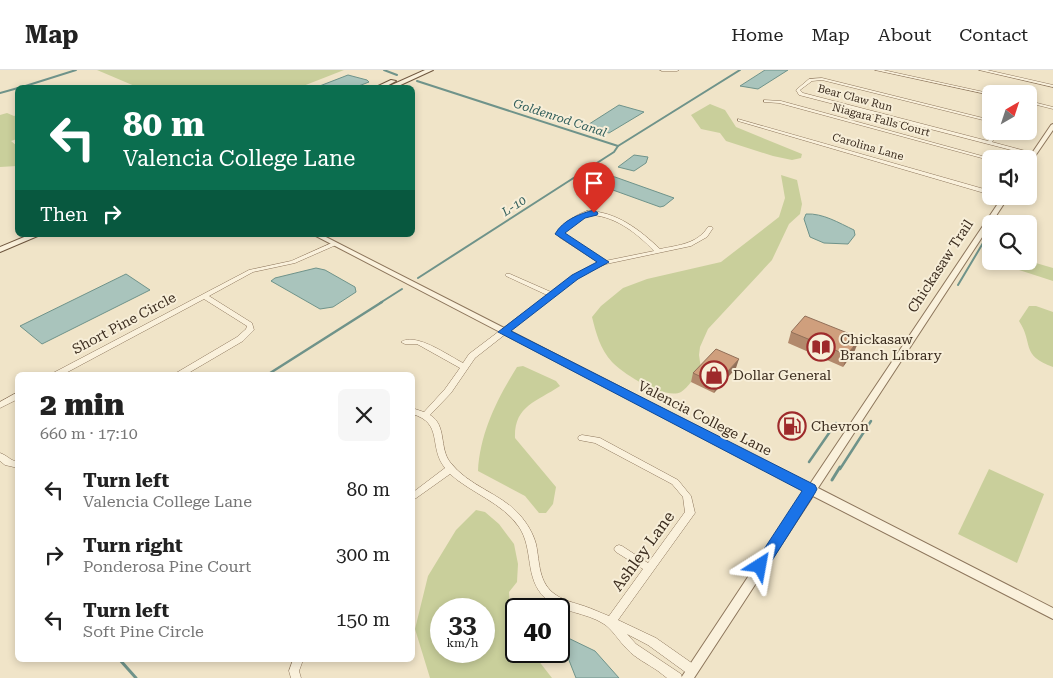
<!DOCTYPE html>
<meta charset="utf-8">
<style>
:root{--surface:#fff;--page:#f6f6f6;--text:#222;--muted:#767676;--line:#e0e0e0}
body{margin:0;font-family:"Roboto Serif",serif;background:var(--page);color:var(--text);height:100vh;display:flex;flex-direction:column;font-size:19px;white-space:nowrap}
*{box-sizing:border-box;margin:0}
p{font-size:16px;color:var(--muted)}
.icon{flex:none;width:28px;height:28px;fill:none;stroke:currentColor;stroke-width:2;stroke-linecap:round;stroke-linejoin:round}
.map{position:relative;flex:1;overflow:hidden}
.drawer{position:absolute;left:15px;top:302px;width:400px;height:290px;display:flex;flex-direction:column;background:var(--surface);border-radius:8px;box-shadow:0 2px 8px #0003}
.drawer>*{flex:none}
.banner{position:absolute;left:15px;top:15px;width:400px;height:152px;border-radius:8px;box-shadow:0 2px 8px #0003;background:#0b6e4f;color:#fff;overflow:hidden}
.needle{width:32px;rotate:39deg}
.fabs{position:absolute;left:982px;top:15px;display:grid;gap:10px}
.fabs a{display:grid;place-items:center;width:55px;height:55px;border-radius:8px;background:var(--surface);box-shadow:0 2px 8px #0003;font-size:25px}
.speed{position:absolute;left:430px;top:528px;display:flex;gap:10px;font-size:25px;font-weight:700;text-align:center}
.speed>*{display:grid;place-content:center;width:65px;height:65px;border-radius:50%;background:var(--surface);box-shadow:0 2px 8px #0003;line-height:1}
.speed small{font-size:12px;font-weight:400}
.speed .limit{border:2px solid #111;border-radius:8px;background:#fff;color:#111}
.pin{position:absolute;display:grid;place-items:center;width:42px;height:42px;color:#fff;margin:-51px -21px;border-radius:50% 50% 50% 0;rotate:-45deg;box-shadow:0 0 5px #0007}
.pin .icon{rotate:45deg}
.me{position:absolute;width:55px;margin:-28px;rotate:34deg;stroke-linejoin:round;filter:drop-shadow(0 0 4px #0008)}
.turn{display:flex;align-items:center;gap:18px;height:105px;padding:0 25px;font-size:22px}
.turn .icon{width:65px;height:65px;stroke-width:2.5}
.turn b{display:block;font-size:35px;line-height:42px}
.then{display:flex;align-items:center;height:48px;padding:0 25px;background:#0003;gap:10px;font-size:19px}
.round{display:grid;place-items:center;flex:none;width:52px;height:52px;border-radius:8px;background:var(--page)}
.summary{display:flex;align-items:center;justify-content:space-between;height:85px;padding:0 25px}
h1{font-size:30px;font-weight:800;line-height:38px}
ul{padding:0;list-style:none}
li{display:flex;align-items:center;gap:15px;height:65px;padding:0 25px}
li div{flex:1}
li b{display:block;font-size:19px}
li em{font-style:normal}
header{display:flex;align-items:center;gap:30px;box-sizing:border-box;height:70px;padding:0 25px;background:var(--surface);border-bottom:1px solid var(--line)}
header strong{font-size:24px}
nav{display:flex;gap:28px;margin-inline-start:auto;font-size:18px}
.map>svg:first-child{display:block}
</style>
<header>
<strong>Map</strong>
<nav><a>Home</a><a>Map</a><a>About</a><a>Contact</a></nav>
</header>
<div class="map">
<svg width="1053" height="608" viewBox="0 0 1053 608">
<rect width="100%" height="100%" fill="#f0e4c8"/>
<g fill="#c9cf9b" fill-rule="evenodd">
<path d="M97,0H344L298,18L137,17Z"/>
<path d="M710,34L725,40L736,57L802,84L801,88L792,90L773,86L726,71L720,63L701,59L691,45Z"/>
<path d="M7,43L14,46L17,45V69L11,71L17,76V96L0,97V45Z"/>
<path d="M781,105L797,110L802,134L800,144L789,154L772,190L708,259L700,277L699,285L701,299C696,305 688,318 681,322C665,330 623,304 612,292C600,279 596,263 592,247L601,236L623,218L647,209L721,192L779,147L785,128Z"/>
<path d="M1016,191H1029L1053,198V211L1013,198Z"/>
<path d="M1029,236H1036L1053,242V297C1020,285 1034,274 1019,251Z"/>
<path d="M523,296L556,311L560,316C536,332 514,336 515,368L556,417L553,434L546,443H539L525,426L478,401C480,363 497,329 517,297Z"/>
<path d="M989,399L1044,424L1017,493L958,464Z"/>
<path d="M476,440L485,442L499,454L514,474L518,494L517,512L509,522L511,555L516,562V581H531L552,608H430L415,559L428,506L456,460ZM441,539H484V581H441Z"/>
</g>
<g fill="#a9c4bc" stroke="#6f938a">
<path d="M765,0H788L758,19L740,16Z"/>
<path d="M348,5L367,10L369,12L356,17H317Z"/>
<path d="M619,35L644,42L609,63L586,56Z"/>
<path d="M634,85L648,87L646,93L634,101L618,97Z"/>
<path d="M609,106L615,107L674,128L664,136L660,137L599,115V112Z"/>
<path d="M806,144C823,143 839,153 854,160L855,165L848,174L824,173L810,167L804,149Z"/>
<path d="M316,198L325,200L355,217L356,222L333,237L320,239L271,211L275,208Z"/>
<path d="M126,204L150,220L42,274L20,256Z"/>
<path d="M564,566L595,581L619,608H576L561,570Z"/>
</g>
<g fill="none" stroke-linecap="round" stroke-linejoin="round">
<g stroke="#6f938a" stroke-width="2">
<path d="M384,0L397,5"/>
<path d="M417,11L618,76L740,0"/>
<path d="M19,18L76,0"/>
<path d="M0,23L18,18"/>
<path d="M985,171L987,166"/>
<path d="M418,208L614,82L618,76"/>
<path d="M958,215L983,173"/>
<path d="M380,233L402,219"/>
</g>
<g stroke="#6f938a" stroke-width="2.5">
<path d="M267,305L382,232"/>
<path d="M809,392L836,353"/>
<path d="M840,399L871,351"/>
</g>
<g stroke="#6f938a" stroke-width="3">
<path d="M832,410L840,397"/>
<path d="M18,472V476"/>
<path d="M120,590L136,608"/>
</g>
<g stroke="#8d765c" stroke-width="1">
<g id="minor">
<path d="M660,0H679L677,1H662Z"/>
<path d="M875,0H883L993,24H991V25Z"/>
<path d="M979,0H987L1053,15V17Z"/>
<path d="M822,8L991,50V52L822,10L812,11L800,20L803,23L988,71L994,61H999L992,72L1037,84L1034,86L799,25L796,20L809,9Z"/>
<path d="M764,30L781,31L993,89H991V90H989L779,33L764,32Z"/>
<path d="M1029,31L1053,37V39L1029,33Z"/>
<path d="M738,49L991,121V125L738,51Z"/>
<path d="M587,141C616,141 640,160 660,179C679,175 697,174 708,157H712L713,158L707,167L691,176L606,194L581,205L475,288L451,323L430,345C447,355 439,378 450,392C468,416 500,423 519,444C527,453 533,463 536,474C540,493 538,513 556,525C565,531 575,533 584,536C593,539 601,543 609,546L643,499L616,482L614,479L616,476L619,475L622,476L648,493L685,442L683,427L672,414L595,373L579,370L578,368L579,366L582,365L600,368L678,410L691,426L695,443L618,550L656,568L696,596L697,600L696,604L692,605L688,604L648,575L627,564L636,574L681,604L682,608C678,608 671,608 667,608C664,606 661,603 658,601C648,594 635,588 627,579C619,571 612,559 604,554C586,542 561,543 545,528C524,508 534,479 519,457C503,433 471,423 450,404L412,431V423L445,398C428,377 444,353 412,344V338L424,342L445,319L460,298L417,274H405L401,272C416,262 449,286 463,293L469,284L547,225L506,206L505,205L506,204H510L551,222L577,203L599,193L559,167L558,161C566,152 575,145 587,141ZM587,145C613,144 637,163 654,181L605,191L565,166L564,161L566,160L579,149Z"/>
<path d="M334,172L337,174L336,175L295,193L253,202L209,226L252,253L254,260L243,271L185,305H175L176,303L237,267L246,259L247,256L204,229L62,305H52L53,303L249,200L291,191Z"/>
<path d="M18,322V329L0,338V332Z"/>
<path d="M0,383C7,385 9,390 18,392V398L5,395L0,391Z"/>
<path d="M293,590H303L299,601L301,608H291L289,601Z"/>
</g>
</g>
<g stroke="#8d765c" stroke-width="2">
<g id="tertiary">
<path d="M1053,54V60L1031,92L1029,93V89H1028L1051,55Z"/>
<path d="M1003,126H1009L818,418L1053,538V549L813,426L694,608H681L805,421L314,165H322L810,414Z"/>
</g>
</g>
<g stroke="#6f573f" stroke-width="2">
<g id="secondary">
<path d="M425,0H433L394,18H385Z"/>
<path d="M391,10L396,11L383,18H374Z"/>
<path d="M29,165H40L0,182V177Z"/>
</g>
</g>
<use href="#minor" fill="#faf1dc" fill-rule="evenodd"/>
<use href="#tertiary" fill="#faf1dc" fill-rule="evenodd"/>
<use href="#secondary" fill="#faf1dc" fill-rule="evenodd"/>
</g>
<g fill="#b2896c">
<path d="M791,262L855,280L843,297L788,273Z"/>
<path d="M736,298L714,323L691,312L693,303Z"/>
</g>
<g fill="#916f58">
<path d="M860,268L855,280L843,297L847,285Z"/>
<path d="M739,289L736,298L714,323L716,314Z"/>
</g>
<g fill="#cf9f7d" stroke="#916f58">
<path d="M805,246L860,268L847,285L791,262Z"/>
<path d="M716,279L739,289L716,314L693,303Z"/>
</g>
<path fill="#1a73e8" stroke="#114b97" d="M594,140L598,143L597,145L585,148L565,163L609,192L578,209L511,261L815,415L817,419L815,423L766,500L760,502L755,500L753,496L802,421L498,262L572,205L597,192L555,164C563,150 579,144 594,140Z"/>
<defs>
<g id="library-ring" transform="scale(1.4375)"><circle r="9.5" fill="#f7eed8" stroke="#9e2a2b" stroke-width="1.5"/><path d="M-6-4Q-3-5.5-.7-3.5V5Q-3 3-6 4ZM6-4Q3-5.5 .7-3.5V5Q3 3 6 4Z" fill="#9e2a2b"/></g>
<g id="shop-ring" transform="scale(1.4375)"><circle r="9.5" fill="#f7eed8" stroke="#9e2a2b" stroke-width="1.5"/><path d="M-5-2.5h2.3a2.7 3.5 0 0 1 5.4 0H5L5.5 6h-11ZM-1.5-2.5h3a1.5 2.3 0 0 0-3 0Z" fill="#9e2a2b"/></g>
<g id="fuel-ring" transform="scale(1.4375)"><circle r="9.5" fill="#f7eed8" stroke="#9e2a2b" stroke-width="1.5"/><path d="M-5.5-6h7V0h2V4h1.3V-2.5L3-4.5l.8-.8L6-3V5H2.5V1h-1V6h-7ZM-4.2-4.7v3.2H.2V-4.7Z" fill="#9e2a2b"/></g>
</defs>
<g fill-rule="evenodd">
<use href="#library-ring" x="821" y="277"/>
<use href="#shop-ring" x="714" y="305"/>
<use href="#fuel-ring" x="792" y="356"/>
</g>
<g text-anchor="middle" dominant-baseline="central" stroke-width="4" stroke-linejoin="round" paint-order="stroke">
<g font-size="11" fill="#3d2e20" stroke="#f7eed8">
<text transform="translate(855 28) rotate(15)">Bear Claw Run</text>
<text transform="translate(881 50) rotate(15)">Niagara Falls Court</text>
<text transform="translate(868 77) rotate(16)">Carolina Lane</text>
</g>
<g font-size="12" font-style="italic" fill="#2f5d5a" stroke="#f7eed8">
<text transform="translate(560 48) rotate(18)">Goldenrod Canal</text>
<text transform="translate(514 136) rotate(-33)">L-10</text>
</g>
<g font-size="14" fill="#3d2e20" stroke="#f7eed8">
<text transform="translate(940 196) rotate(-57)">Chickasaw Trail</text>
<text transform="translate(124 253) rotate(-28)">Short Pine Circle</text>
<text transform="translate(705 348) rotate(27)">Valencia College Lane</text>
</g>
<g font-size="14" fill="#3d2e20" stroke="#f7eed8" text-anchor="start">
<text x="840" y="269">Chickasaw<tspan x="840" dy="16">Branch Library</tspan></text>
<text x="733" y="305">Dollar General</text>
<text x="811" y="356">Chevron</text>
</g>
<g font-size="16" fill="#3d2e20" stroke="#f7eed8">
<text transform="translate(643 481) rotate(-54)">Ashley Lane</text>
</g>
</g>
</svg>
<div class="fabs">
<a><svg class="needle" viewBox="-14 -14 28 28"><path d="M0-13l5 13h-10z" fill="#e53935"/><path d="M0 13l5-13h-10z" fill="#767676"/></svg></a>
<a><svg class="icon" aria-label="sound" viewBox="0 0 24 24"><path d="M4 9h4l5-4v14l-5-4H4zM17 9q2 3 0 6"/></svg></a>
<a><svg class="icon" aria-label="search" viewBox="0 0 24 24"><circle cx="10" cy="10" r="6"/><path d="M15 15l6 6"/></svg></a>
</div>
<div class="speed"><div>33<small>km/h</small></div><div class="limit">40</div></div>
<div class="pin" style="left:594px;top:143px;background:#d93025"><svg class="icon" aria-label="arrive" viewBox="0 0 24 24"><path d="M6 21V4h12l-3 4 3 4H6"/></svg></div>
<svg class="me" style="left:760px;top:496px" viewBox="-20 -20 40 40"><path d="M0-17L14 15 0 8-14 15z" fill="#1a73e8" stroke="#fff" stroke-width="4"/></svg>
<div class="banner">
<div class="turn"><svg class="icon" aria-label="left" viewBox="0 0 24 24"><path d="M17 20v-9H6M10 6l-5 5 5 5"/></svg><div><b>80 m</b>Valencia College Lane</div></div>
<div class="then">Then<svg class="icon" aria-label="right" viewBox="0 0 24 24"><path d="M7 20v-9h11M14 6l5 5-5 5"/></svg></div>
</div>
<section class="drawer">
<div class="summary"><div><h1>2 min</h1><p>660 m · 17:10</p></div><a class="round"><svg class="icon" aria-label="close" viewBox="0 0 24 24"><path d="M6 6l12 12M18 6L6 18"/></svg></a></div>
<ul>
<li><svg class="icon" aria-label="left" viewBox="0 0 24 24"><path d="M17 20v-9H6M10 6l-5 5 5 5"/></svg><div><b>Turn left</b><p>Valencia College Lane</p></div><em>80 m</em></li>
<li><svg class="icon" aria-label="right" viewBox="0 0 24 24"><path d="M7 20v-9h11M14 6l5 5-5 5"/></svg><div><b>Turn right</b><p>Ponderosa Pine Court</p></div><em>300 m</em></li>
<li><svg class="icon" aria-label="left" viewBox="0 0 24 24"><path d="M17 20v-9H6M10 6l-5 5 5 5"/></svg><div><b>Turn left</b><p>Soft Pine Circle</p></div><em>150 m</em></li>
</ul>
</section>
</div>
